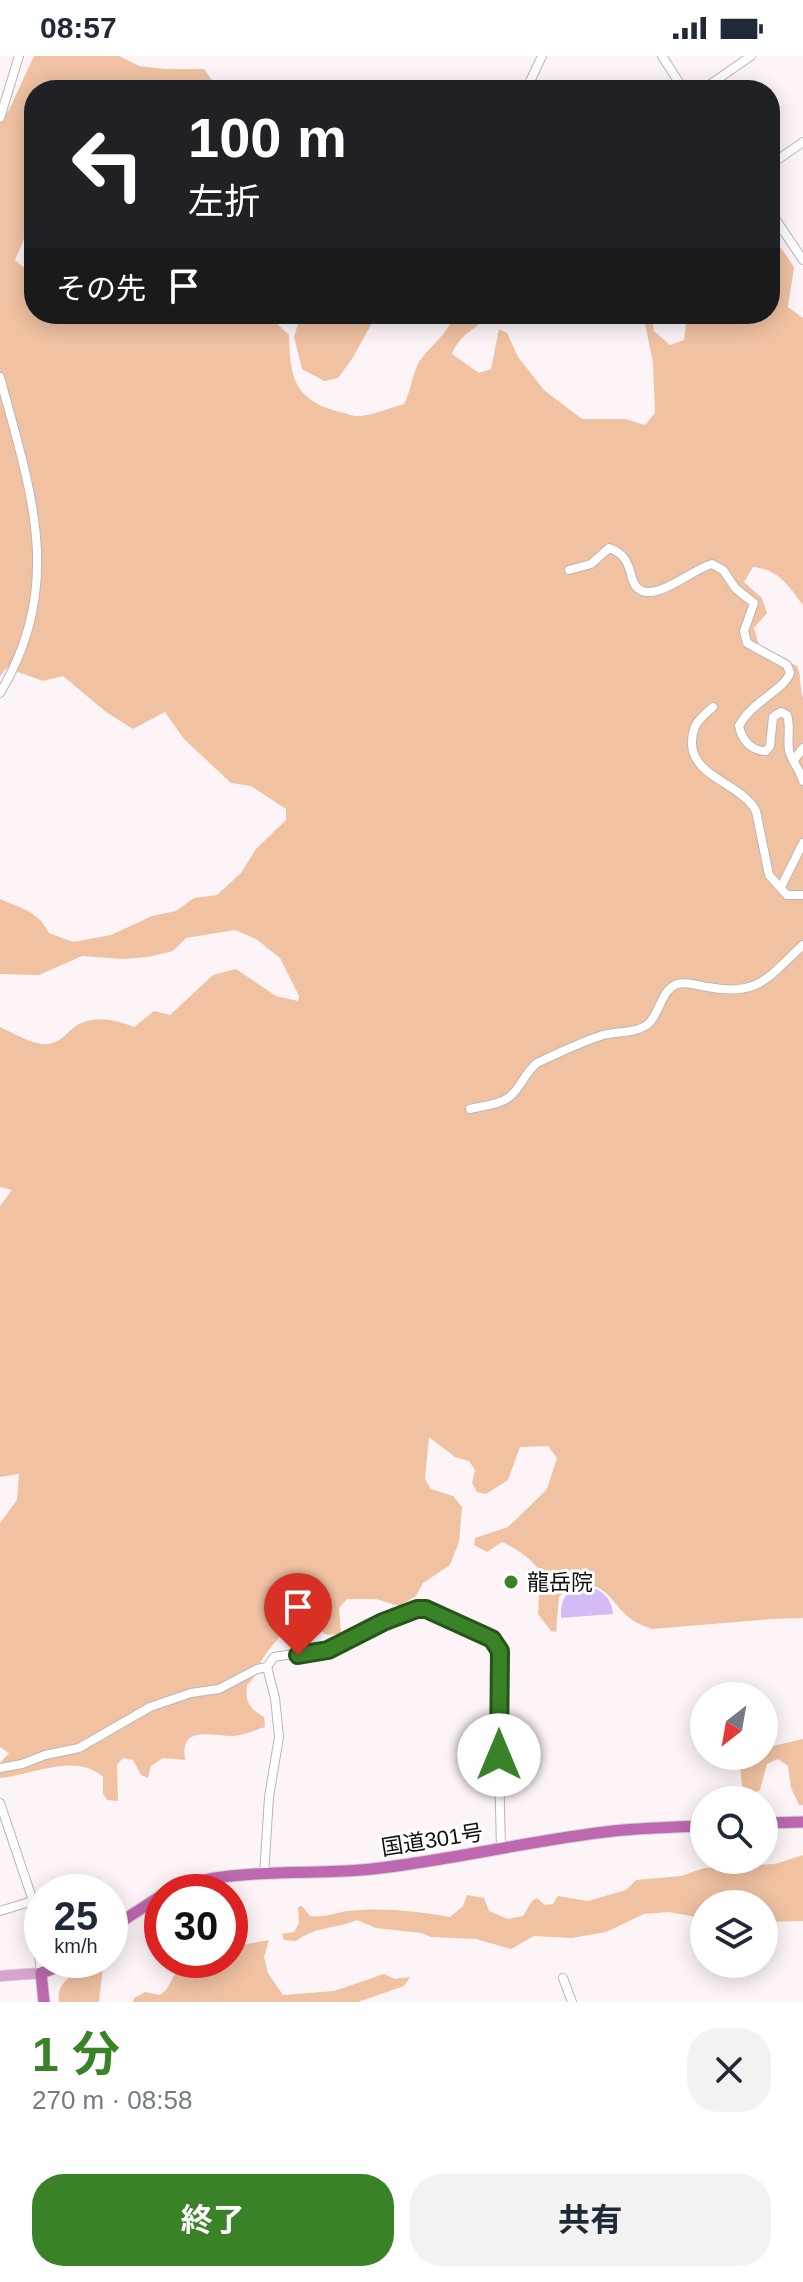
<!DOCTYPE html>
<html lang="ja">
<meta charset="utf-8">
<style>
:root{--surface:#fff;--page:#f2f2f3;--text:#1f2937;--muted:#747a83;--accent:#3a8228}
body{margin:0;font-family:Arial,"Noto Sans JP",sans-serif;background:var(--page);color:var(--text);height:100vh;display:flex;flex-direction:column;font-size:30px;white-space:nowrap}
*{box-sizing:border-box;margin:0}
p{font-size:26px;color:var(--muted)}
.icon{flex:none;width:44px;height:44px;fill:none;stroke:currentColor;stroke-width:2;stroke-linecap:round;stroke-linejoin:round}
.map{position:relative;height:1946px;overflow:hidden}
.sheet{display:flex;flex-direction:column;background:var(--surface);flex:1}
.sheet>*{flex:none}
.guide{position:absolute;left:24px;top:24px;width:756px;height:244px;border-radius:32px;box-shadow:0 4px 20px #0003;background:#202124;color:#fff;overflow:hidden}
.needle{width:52px;rotate:211deg}
.tools{position:absolute;left:690px;top:1626px;display:grid;gap:16px}
.tools a{display:grid;place-items:center;width:88px;height:88px;border-radius:50%;background:var(--surface);box-shadow:0 4px 20px #0003;font-size:40px}
.speed{position:absolute;left:24px;top:1818px;display:flex;gap:16px;font-size:40px;font-weight:700;text-align:center}
.speed>*{display:grid;place-content:center;width:104px;height:104px;border-radius:50%;background:var(--surface);box-shadow:0 4px 20px #0003;line-height:1}
.speed small{font-size:20px;font-weight:400}
.speed .limit{border:12px solid #d22;background:#fff;color:#111}
.pin{position:absolute;display:grid;place-items:center;width:68px;height:68px;color:#fff;margin:-82px -34px;border-radius:50% 50% 50% 0;rotate:-45deg;box-shadow:0 0 8px #0007}
.pin .icon{rotate:45deg}
.me{position:absolute;width:88px;margin:-44px;rotate:0deg;stroke-linejoin:round;filter:drop-shadow(0 0 6px #0008)}
.turn{display:flex;align-items:center;gap:28px;height:168px;padding:0 32px;font-size:36px}
.turn .icon{width:104px;height:104px;stroke-width:2.5}
.turn b{display:block;font-size:56px;line-height:68px}
.then{display:flex;align-items:center;height:76px;padding:0 32px;background:#0003;gap:16px;font-size:30px}
.round{display:grid;place-items:center;flex:none;width:84px;height:84px;border-radius:32px;background:var(--page)}
.summary{display:flex;align-items:center;justify-content:space-between;height:136px;padding:0 32px}
h1{font-size:48px;font-weight:700;line-height:60px;color:var(--accent)}
.primary-button{display:flex;gap:16px;margin-top:auto;padding:16px 32px}
.primary-button a{flex:1;height:92px;border-radius:32px;background:var(--accent);color:#fff;font-size:32px;font-weight:700;line-height:92px;text-align:center}
.primary-button a+a{background:var(--page);color:var(--text)}
.status{display:flex;justify-content:space-between;align-items:center;height:56px;padding:0 40px;background:var(--surface);direction:ltr}
.status svg{height:22px;fill:currentColor}
.map>svg:first-child{display:block}
</style>
<div class="status"><b>08:57</b><svg viewBox="0 0 49 12"><path d="M0 12V9h3v3zM5 12V6h3v6zM10 12V3h3v9zM15 12V0h3v12zM26 1h20v11H26zM47 4h2v5h-2z"/></svg></div>
<div class="map">
<svg width="803" height="1946" viewBox="0 0 803 1946">
<rect width="100%" height="100%" fill="#fcf4f6"/>
<g fill="#f0c2a2">
<path d="M34,0H119L139,10L165,13H204L219,34H34V160L15,204L23,211L34,205V258H252L271,262L289,279C290,319 293,343 336,355C342,356 349,359 355,360C369,361 389,352 404,348C411,335 412,319 419,306C428,292 443,282 451,266L449,258H490C475,275 461,276 452,298L479,317L491,313L499,273L507,277L518,301L544,334L582,363H625L645,369L655,357L653,307L643,258H651L654,275L670,289L684,284L687,258H770V195L781,192L794,211L788,251L803,262V549C789,530 778,513 753,511L744,526L762,542L767,557L754,572L760,593L797,610C802,622 799,631 803,642V1562L772,1563L652,1573C646,1571 639,1568 634,1565C608,1548 611,1524 571,1529L559,1541L556,1576L551,1575L538,1558L539,1539L546,1530C543,1510 520,1494 502,1486L487,1496L474,1489L475,1482L508,1471L529,1451L547,1433L557,1402L548,1390L520,1391L508,1424L486,1438L477,1436L472,1427L475,1414L469,1405L455,1401L429,1381L425,1423L431,1433L453,1440L462,1451L459,1486L450,1509L423,1527L416,1540L399,1550L376,1543H347L339,1552L341,1578L327,1579L305,1562L291,1565C282,1579 272,1589 263,1602C257,1612 257,1621 247,1629C245,1646 249,1652 264,1661L265,1671C254,1674 243,1680 232,1680C209,1680 180,1669 185,1704L163,1702L151,1710L148,1722L141,1719L133,1704L123,1702L117,1709L118,1745L107,1744L103,1737V1721C75,1696 33,1719 0,1722V1707L9,1697L0,1691V1467L17,1444L19,1418L0,1421V1150L12,1134L0,1131V971C13,977 33,989 47,988C62,987 68,974 79,968C96,959 117,964 134,971L154,955L170,959L213,919L236,913L276,940L298,945L299,940L280,902L256,883L235,874L186,882L173,895L148,901L123,903L82,900L39,919L0,918V843C21,852 39,856 49,877L73,886L111,879L152,860L176,855L194,842L217,839L241,817L256,793L286,764V753L251,730L231,727L184,683L165,656L133,673L106,656L63,620L43,625L7,612L0,620V59L8,56Z"/>
<path d="M301,258H377L352,303L338,322L324,325L302,313L294,281Z"/>
<path d="M803,1683V1749H799L791,1732L788,1710L778,1703L767,1708L760,1734L747,1741L742,1729L739,1703L744,1700H764V1692Z"/>
<path d="M803,1799V1865L764,1866V1848H704V1866L691,1860L668,1856L644,1858L606,1876L572,1882L534,1880L511,1893L476,1883L431,1881L421,1877L376,1872L357,1864C334,1874 318,1869 296,1885L284,1884L282,1878L294,1876L299,1867L298,1851L302,1850L310,1860C324,1862 334,1857 348,1855C381,1851 417,1855 450,1861L463,1850L467,1839L484,1842L489,1855L508,1863L523,1860L532,1845L537,1842L545,1849L553,1848L558,1840L588,1845L626,1834L636,1824L681,1820L704,1812L775,1808Z"/>
<path d="M269,1884L264,1901L268,1917L283,1939L334,1935L384,1918L395,1923L410,1921L404,1930L358,1946H133L134,1942L145,1936L160,1939L166,1934L179,1911L190,1910L193,1904H230V1891Z"/>
<path d="M99,1907L103,1911L99,1946H59C57,1929 66,1924 78,1914L90,1915Z"/>
</g>
<path fill="#d5bbf5" d="M580,1528C598,1532 611,1538 613,1558L561,1562C560,1546 565,1536 580,1528Z"/>
<g fill="none" stroke-linecap="round" stroke-linejoin="round">
<g stroke="#bcb4b6" stroke-width="10">
<g id="minor">
<path d="M662,0L684,34"/>
<path d="M526,34L542,0"/>
<path d="M702,34L751,0"/>
<path d="M0,62L19,0"/>
<path d="M770,109L803,86"/>
<path d="M770,155L803,204"/>
<path d="M0,321C30,434 66,528 0,637"/>
<path d="M569,514L591,508L609,492C638,502 625,528 642,535C661,542 693,513 712,508L723,514L736,533L754,547L744,575L747,587L787,609L790,617C784,634 751,646 739,670C742,684 751,695 766,695L770,690L773,661L781,656L787,659C791,671 787,682 789,694C791,704 800,714 803,725"/>
<path d="M713,651C699,663 692,669 692,687C692,721 742,728 756,755L769,819L787,839H803"/>
<path d="M794,704L803,692"/>
<path d="M781,831L803,787"/>
<path d="M470,1053C482,1050 498,1049 508,1042C520,1034 525,1016 537,1007C558,997 579,987 600,980C615,975 636,978 648,968C660,958 661,934 677,928C686,925 699,930 708,931C759,941 768,921 803,889"/>
<path d="M0,1712L22,1708L45,1699L79,1692L150,1651L191,1637L219,1633L257,1613L267,1611L274,1601C293,1596 313,1600 331,1593C363,1581 391,1555 426,1553L492,1583L500,1595L498,1668L501,1793"/>
<path d="M0,1747L33,1845L41,1917"/>
<path d="M264,1819L269,1741L279,1681L275,1642L267,1611"/>
<path d="M0,1855L33,1845"/>
<path d="M563,1922L572,1946"/>
</g>
</g>
<g stroke="#d4d3d3" stroke-width="12">
<path id="major" d="M0,1920L41,1917"/>
</g>
<g stroke="#d4d3d3" stroke-width="13">
<g id="highway">
<path d="M764,1767L803,1766"/>
<path d="M167,1836C218,1810 312,1820 372,1813C453,1804 532,1784 613,1775C643,1772 674,1771 704,1770"/>
<path d="M110,1873L162,1839"/>
<path d="M44,1946L41,1917L55,1912L66,1904"/>
</g>
</g>
<use href="#minor" stroke="#fff" stroke-width="8"/>
<use href="#major" stroke="#d7a4d0" stroke-width="10"/>
<use href="#highway" stroke="#bd68b0" stroke-width="11"/>
</g>
<g fill="none" stroke-linecap="round" stroke-linejoin="round">
<g stroke="#26541a" stroke-width="20">
<path id="route" d="M298,1599L328,1594L383,1566L417,1553H426L492,1583L500,1595L499,1699"/>
</g>
<use href="#route" stroke="#3a8228" stroke-width="14"/>
</g>
<circle fill="#3a8228" stroke="#fff" stroke-width="3" cx="511" cy="1526" r="8"/>
<g text-anchor="middle" dominant-baseline="central" stroke-width="6" stroke-linejoin="round" paint-order="stroke">
<g font-size="22" fill="#0f0d0d" stroke="#fff" text-anchor="start">
<text x="527" y="1526">龍岳院</text>
</g>
<g font-size="22" fill="#0f0d0d" stroke="#fff">
<text transform="translate(432 1784) rotate(-9)">国道301号</text>
</g>
</g>
</svg>
<div class="tools">
<a><svg class="needle" viewBox="-14 -14 28 28"><path d="M0-13l5 13h-10z" fill="#e53935"/><path d="M0 13l5-13h-10z" fill="#747a83"/></svg></a>
<a><svg class="icon" aria-label="search" viewBox="0 0 24 24"><circle cx="10" cy="10" r="6"/><path d="M15 15l6 6"/></svg></a>
<a><svg class="icon" aria-label="layers" viewBox="0 0 24 24"><path d="M12 4l9 5-9 5-9-5zM3 14l9 5 9-5"/></svg></a>
</div>
<div class="speed"><div>25<small>km/h</small></div><div class="limit">30</div></div>
<div class="pin" style="left:298px;top:1599px;background:#d93025"><svg class="icon" aria-label="arrive" viewBox="0 0 24 24"><path d="M6 21V4h12l-3 4 3 4H6"/></svg></div>
<svg class="me" style="left:499px;top:1699px" viewBox="-20 -20 40 40"><circle r="19" fill="#fff"/><path d="M0-13L10 11 0 6-10 11z" fill="#3a8228"/></svg>
<div class="guide">
<div class="turn"><svg class="icon" aria-label="left" viewBox="0 0 24 24"><path d="M17 20v-9H6M10 6l-5 5 5 5"/></svg><div><b>100 m</b>左折</div></div>
<div class="then">その先<svg class="icon" aria-label="arrive" viewBox="0 0 24 24"><path d="M6 21V4h12l-3 4 3 4H6"/></svg></div>
</div>
</div>
<section class="sheet">
<div class="summary"><div><h1>1 分</h1><p>270 m · 08:58</p></div><a class="round"><svg class="icon" aria-label="close" viewBox="0 0 24 24"><path d="M6 6l12 12M18 6L6 18"/></svg></a></div>
<div class="primary-button"><a>終了</a><a>共有</a></div>
</section>
